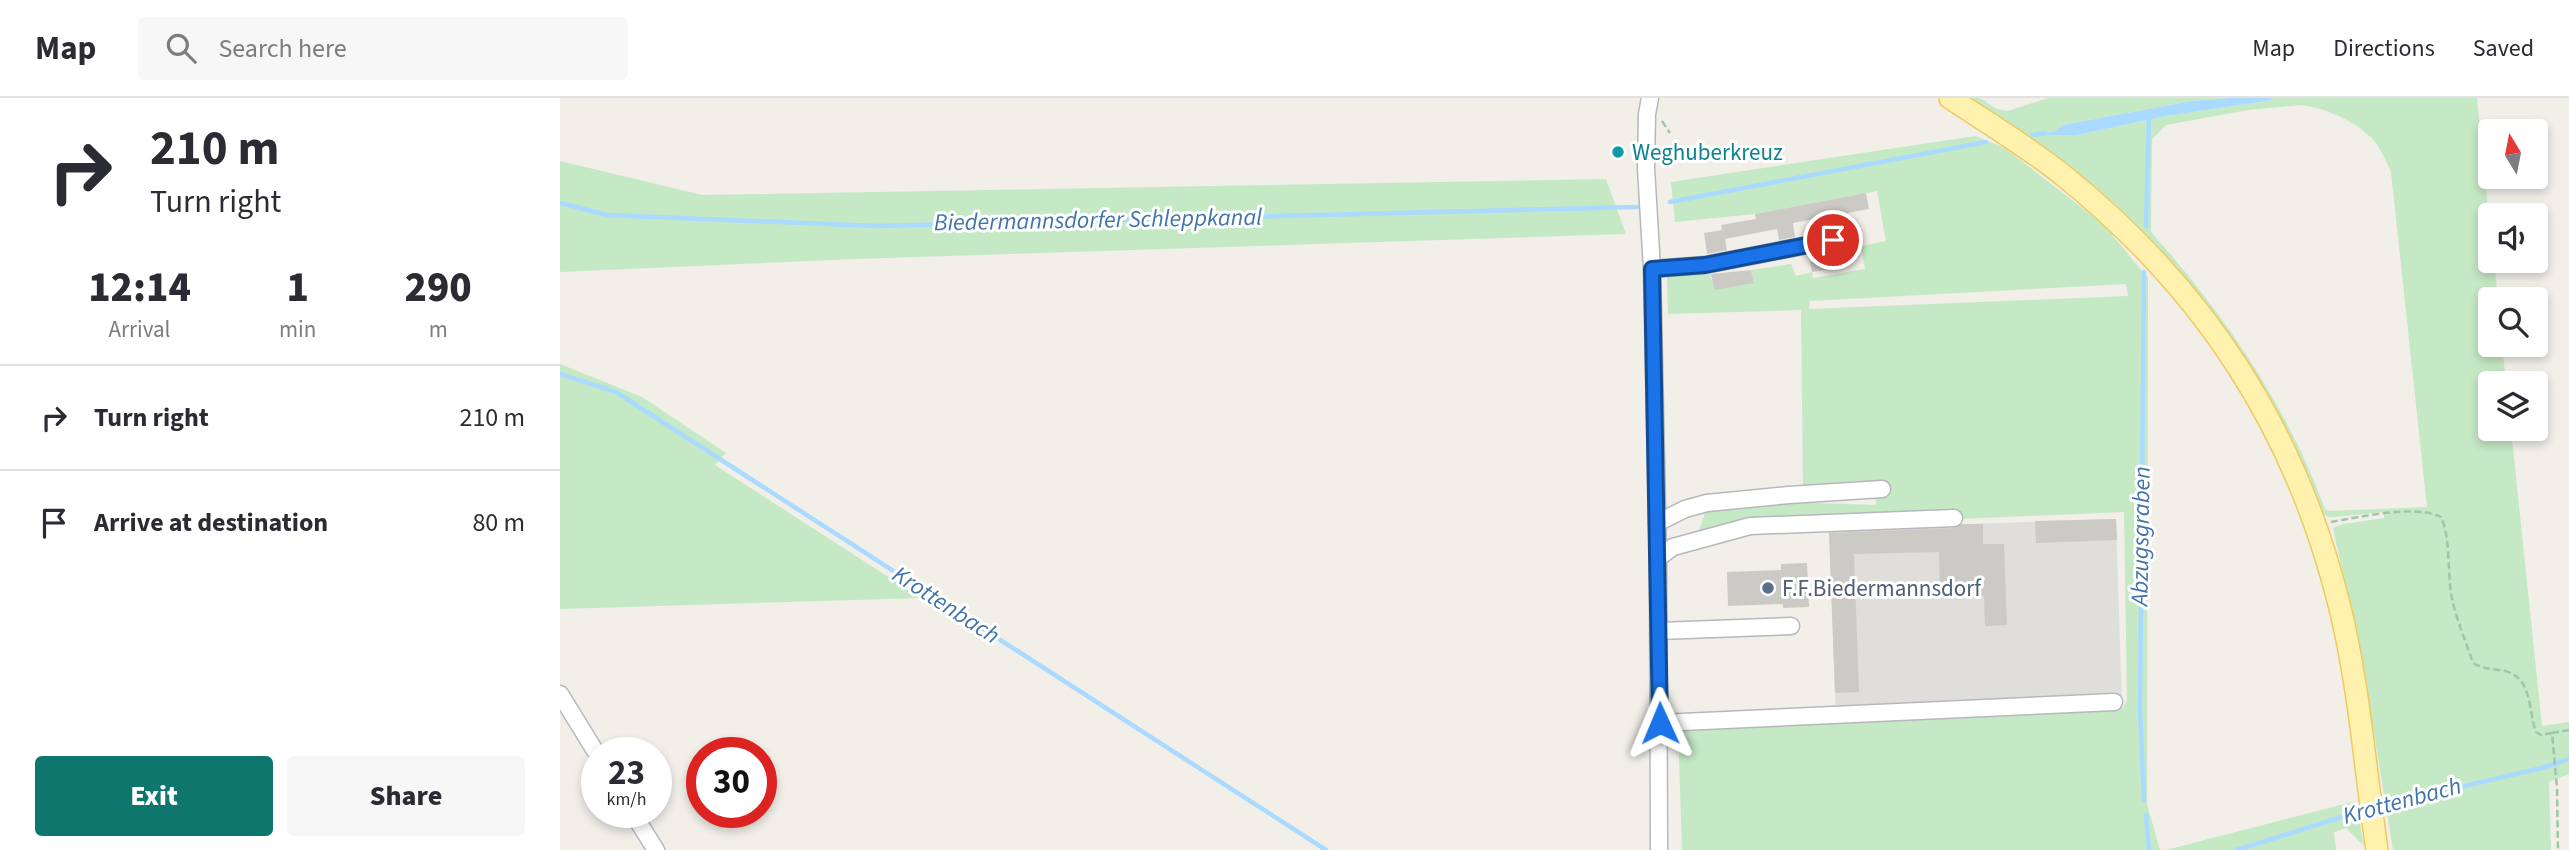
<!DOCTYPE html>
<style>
:root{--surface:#fff;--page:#f7f7f7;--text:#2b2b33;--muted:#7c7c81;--line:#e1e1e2;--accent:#0f766e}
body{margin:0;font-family:"Source Sans 3",sans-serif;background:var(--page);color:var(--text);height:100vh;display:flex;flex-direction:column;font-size:26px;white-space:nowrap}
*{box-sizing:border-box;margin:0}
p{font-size:23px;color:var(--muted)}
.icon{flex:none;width:38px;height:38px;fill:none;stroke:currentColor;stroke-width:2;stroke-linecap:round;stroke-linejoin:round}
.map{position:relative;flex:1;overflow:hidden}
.side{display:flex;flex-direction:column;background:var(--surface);width:560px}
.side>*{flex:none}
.hud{background:#fff;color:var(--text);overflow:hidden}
.needle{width:46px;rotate:350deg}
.controls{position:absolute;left:1918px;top:21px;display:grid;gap:14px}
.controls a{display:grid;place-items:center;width:70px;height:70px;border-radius:7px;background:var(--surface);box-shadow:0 4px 10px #0003;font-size:35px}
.speed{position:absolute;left:21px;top:639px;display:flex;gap:14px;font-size:35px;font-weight:700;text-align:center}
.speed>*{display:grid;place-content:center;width:91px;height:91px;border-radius:50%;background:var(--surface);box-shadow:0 4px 10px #0003;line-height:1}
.speed small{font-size:18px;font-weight:400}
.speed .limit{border:10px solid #d22;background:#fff;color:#111}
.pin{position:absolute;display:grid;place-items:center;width:60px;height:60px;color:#fff;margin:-30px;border:4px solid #fff;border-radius:50%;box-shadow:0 2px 7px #0007}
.me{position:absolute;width:77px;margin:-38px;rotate:359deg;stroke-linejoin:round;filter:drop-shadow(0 0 5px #0008)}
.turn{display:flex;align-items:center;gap:24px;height:147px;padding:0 35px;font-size:32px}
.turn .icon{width:91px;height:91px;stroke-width:2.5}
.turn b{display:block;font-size:49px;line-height:60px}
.eta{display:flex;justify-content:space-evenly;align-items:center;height:119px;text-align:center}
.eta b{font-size:42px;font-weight:800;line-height:49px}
.button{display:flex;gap:14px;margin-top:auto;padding:14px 35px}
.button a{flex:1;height:80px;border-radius:7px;background:var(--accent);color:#fff;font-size:28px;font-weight:800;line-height:80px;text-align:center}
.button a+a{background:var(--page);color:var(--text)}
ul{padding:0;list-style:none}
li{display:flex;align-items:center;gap:21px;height:105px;padding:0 35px;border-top:2px solid var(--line)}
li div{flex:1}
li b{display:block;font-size:26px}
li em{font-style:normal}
header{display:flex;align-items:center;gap:42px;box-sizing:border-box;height:98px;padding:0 35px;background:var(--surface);border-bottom:2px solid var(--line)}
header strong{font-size:33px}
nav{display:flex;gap:38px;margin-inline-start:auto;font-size:24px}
.search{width:490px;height:63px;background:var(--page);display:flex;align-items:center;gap:18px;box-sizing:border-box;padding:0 24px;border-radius:7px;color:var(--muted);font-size:26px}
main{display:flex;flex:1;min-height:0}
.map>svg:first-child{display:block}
</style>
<header>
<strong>Map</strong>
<div class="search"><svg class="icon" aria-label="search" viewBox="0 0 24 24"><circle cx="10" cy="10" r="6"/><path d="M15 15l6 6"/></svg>Search here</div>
<nav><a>Map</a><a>Directions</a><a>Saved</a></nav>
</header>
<main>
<section class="side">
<div class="hud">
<div class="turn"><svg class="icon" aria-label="right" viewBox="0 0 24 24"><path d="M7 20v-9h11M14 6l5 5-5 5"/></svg><div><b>210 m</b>Turn right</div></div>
</div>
<div class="eta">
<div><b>12:14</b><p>Arrival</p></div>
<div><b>1</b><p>min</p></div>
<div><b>290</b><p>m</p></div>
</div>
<ul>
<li><svg class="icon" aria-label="right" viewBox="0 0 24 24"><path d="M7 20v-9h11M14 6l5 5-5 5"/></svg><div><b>Turn right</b></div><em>210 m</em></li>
<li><svg class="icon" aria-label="arrive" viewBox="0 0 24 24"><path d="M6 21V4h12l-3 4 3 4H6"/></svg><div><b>Arrive at destination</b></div><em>80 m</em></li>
</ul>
<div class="button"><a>Exit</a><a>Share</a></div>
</section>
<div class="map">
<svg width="2009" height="752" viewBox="0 0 2009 752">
<rect width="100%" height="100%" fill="#f1efe8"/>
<path fill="#e0deda" d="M1556,421L1562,610L1276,623L1269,431Z"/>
<g fill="#c5e8c5" fill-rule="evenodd">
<path d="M1402,0H1420L1437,11L1448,13L1488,0H1670L1631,3L1503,27L1495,33L1482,35V37H1517L1606,18L1711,2L1712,0H1917L1930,131V163H1934L1938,201H1930V247H1942L1946,285H1930V331H1951L1982,628L2009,624V676L1989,684L1991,752H1833L1805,580L1773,430L1783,426L1824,420V414L1775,419H1768L1760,414L1651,218ZM1742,7C1763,10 1791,21 1807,36C1819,45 1825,61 1831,74L1867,409L1769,413L1765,411C1726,306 1665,217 1591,134L1592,41L1606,27L1688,12Z"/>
<path d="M1415,38L1445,50L1544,127L1588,180L1587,706L1600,752H1122L1118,631L1563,610L1567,602L1564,414L1139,432L1147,410L1225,404L1316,407L1315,389L1243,391L1241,212L1108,216L1107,177L1149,173L1154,191L1194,184L1191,172L1231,166L1236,178L1252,174L1253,180L1305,171L1301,148L1326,143L1317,93L1195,116L1115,124L1111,84ZM1566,186L1568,198L1249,211L1250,203Z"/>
<path d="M0,63L142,97L1046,81L1066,136L295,161L0,174Z"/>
<path d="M0,266L82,299L166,355L155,367L361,500L0,511Z"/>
<path d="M1796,703L1804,748L1786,730L1774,734L1776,752H1606Z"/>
</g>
<path fill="#aadaff" d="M1670,0H1712V2L1606,18L1517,37H1481V35L1495,33L1503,27L1631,3Z"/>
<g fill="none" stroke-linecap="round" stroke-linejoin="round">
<g stroke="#aadaff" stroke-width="4.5">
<path d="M1472,37L1485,35"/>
<path d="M1110,104L1426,44"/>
<path d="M0,105L47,117L317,128L1077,109"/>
<path d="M1586,128L1589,19"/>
<path d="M1584,174L1580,612L1584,702"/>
<path d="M0,276L56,294L766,752"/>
<path d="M1819,708L1982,670L2009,661"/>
<path d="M1586,717L1589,752"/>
<path d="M1677,752L1807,711"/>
</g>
</g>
<g fill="#cccac5">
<path d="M1306,95L1309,111L1233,125L1235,139L1219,142L1217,131L1165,141L1167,152L1147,156L1144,135L1162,132L1161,127L1196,121L1195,116Z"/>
<path d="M1294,137L1297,156L1284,158L1283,139Z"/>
<path d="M1272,159L1274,170L1252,174L1250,164Z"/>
<path d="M1191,172L1194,185L1154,192L1151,176Z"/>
<path d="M1556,421L1557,442L1476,445L1475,423Z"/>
<path d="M1402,426H1423V446H1444L1447,527L1425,528L1424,498L1380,499L1379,454L1294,456L1299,594L1275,595L1269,435L1394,430Z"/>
<path d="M1247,465L1249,509L1223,510V506L1168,508L1167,474L1221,472V466Z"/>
</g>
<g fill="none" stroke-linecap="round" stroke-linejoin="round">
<g stroke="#b5b8bc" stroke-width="19">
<g id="minor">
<path d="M1090,0L1087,16L1086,70L1092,171L1098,460L1099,752"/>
<path d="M1092,171L1145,167L1273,142"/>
<path d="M1097,425L1125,411L1147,405L1229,397L1322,391"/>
<path d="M1098,460L1113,449L1190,428L1394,420"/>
<path d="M1099,533L1231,528"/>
<path d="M0,596L37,656"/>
<path d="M1100,625L1554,604"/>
<path d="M72,714L96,752"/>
</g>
</g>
<g stroke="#f2c960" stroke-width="24">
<path id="major" d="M1390,0C1428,25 1468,49 1504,78C1644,191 1735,330 1779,506C1799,585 1805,671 1817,752"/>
</g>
<g stroke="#9cc7a9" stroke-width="2.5" stroke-dasharray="7 3.5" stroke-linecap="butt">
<path d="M1102,23L1110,35"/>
<path d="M1771,424C1800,419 1855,406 1881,419C1891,440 1887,477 1892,501C1897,523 1906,544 1913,565C1922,571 1934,571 1945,573C1973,580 1968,613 1976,634L1981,637L1992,635L1997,690L1998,752"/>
<path d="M1992,635L2009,632"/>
</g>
<use href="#minor" stroke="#fff" stroke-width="16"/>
<use href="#major" stroke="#fff2af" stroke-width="21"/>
</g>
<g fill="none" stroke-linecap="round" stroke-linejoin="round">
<g stroke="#114b97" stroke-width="18">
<path id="route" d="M1100,625L1092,171L1145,167L1273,142"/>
</g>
<use href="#route" stroke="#1a73e8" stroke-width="12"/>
</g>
<circle fill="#0f9aa8" stroke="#fff" stroke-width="2.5" cx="1058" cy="54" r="7"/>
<circle fill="#5c6f8a" stroke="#fff" stroke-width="2.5" cx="1208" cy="490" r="7"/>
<g text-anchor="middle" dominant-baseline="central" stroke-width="6" stroke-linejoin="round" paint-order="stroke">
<g font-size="23" fill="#0d838f" stroke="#fff" text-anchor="start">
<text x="1072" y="54">Weghuberkreuz</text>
</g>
<g font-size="23" fill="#4e5e75" stroke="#fff" text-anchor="start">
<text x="1222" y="490">F.F.Biedermannsdorf</text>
</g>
<g font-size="24" font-style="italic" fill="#4174aa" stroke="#fff">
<text transform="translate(538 122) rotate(-1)">Biedermannsdorfer Schleppkanal</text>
<text transform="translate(1581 438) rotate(-89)">Abzugsgraben</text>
<text transform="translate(386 507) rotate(33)">Krottenbach</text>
<text transform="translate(1842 703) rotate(-15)">Krottenbach</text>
</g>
</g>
</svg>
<div class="controls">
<a><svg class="needle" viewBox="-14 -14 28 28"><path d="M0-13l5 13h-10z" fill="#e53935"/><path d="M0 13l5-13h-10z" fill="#7c7c81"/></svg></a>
<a><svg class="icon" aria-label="sound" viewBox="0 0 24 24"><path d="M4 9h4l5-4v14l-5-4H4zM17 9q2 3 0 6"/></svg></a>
<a><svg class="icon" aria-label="search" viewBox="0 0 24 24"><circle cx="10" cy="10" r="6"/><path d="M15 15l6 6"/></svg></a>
<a><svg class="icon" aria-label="layers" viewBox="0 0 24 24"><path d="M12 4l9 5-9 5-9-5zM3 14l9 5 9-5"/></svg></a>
</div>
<div class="speed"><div>23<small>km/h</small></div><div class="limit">30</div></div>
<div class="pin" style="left:1273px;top:142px;background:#d93025"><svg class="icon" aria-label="arrive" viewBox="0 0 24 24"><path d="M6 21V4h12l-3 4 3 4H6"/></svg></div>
<svg class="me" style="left:1100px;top:625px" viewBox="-20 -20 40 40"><path d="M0-17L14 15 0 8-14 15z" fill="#1a73e8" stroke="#fff" stroke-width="4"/></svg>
</div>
</main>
